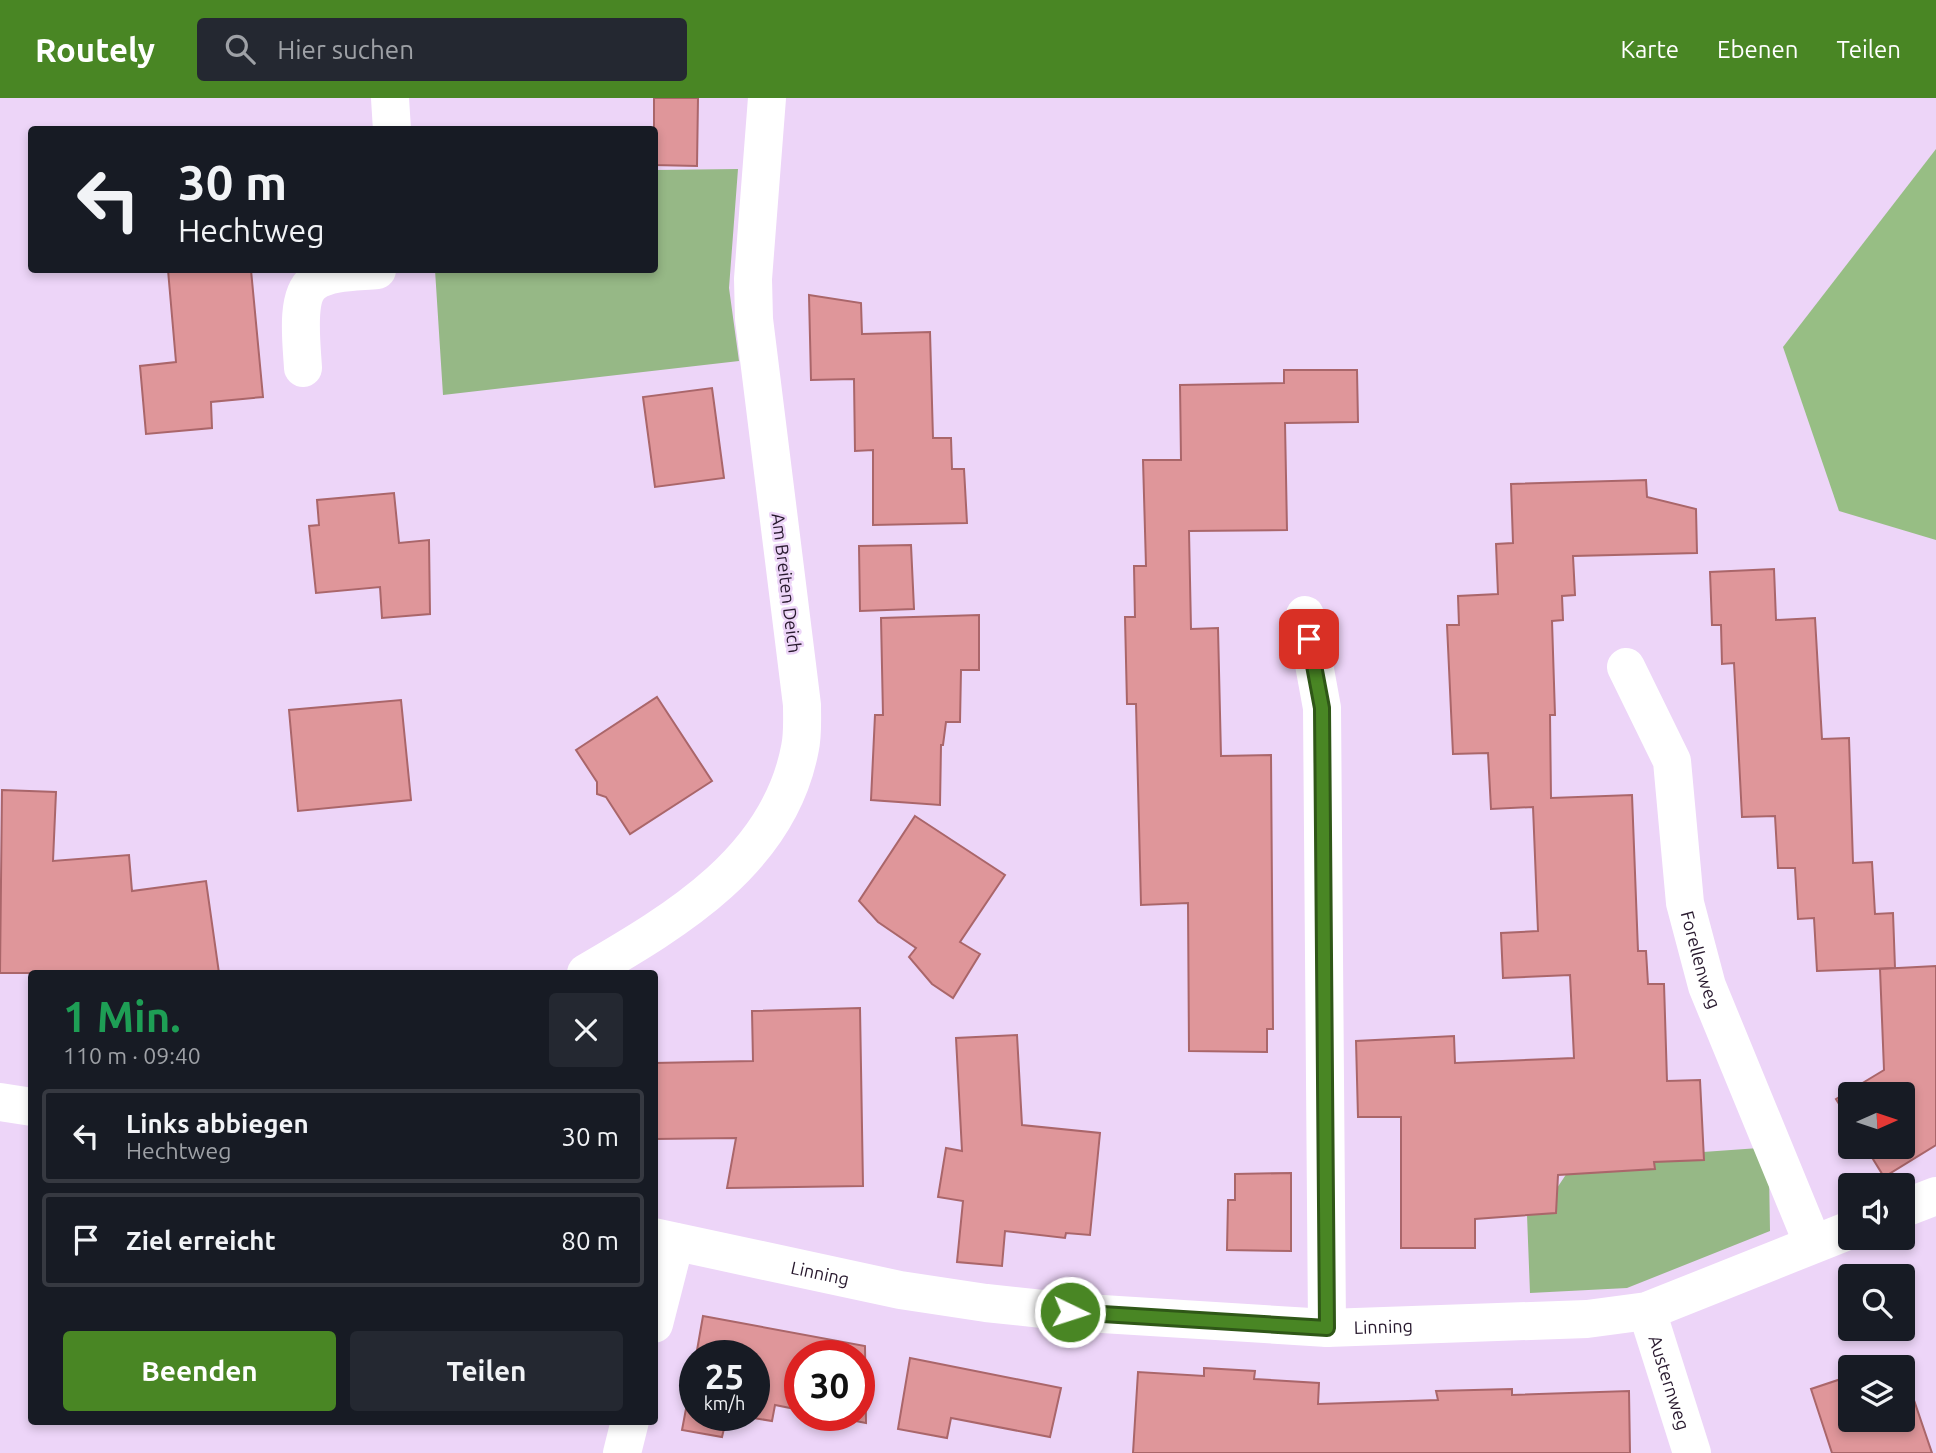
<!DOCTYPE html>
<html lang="de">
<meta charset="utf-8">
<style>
:root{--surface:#171b24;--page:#242831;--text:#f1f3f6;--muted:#9ea1a6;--line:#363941;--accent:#498624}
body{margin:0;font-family:Ubuntu,sans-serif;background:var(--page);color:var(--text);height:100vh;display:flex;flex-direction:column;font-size:26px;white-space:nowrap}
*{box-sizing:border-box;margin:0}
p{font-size:23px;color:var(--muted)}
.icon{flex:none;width:38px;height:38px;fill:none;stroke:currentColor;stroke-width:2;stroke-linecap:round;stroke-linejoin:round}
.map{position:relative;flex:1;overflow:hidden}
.panel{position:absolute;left:28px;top:872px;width:630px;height:455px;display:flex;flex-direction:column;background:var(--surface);border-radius:7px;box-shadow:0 4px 10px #0003}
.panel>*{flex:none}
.top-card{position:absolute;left:28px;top:28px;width:630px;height:147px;border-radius:7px;box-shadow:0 4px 10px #0003;background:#171b24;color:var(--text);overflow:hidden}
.needle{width:46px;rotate:87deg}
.tools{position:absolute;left:1838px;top:984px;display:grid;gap:14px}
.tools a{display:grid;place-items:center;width:77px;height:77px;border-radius:7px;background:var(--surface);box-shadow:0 4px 10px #0003;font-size:35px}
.speed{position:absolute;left:679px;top:1242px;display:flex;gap:14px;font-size:35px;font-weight:700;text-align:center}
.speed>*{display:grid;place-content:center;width:91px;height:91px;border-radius:50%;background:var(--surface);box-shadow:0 4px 10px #0003;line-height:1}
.speed small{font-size:18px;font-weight:400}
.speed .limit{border:10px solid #d22;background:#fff;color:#111}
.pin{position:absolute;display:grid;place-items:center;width:60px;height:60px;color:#fff;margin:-30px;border-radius:14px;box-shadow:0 4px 10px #0006}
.me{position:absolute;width:77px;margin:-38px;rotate:94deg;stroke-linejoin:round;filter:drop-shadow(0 0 5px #0008)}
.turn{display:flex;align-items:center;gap:24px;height:147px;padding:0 35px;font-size:32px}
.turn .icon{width:91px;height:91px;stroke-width:2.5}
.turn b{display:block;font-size:49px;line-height:60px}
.round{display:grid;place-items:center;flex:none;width:74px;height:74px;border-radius:7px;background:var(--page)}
.head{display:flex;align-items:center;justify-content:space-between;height:119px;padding:0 35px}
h1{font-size:42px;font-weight:700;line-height:52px;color:#1e9e55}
.cta{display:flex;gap:14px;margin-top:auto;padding:14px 35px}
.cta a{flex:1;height:80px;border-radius:7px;background:var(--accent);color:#fff;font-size:28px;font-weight:700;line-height:80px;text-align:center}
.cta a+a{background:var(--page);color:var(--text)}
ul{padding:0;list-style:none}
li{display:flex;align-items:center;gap:21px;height:94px;margin:0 14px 10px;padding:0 21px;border:4px solid var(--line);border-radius:7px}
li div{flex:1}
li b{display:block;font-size:26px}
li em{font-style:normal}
header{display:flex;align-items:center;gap:42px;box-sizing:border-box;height:98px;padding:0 35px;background:var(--accent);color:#fff}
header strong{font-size:33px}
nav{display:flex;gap:38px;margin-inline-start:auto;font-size:24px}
.search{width:490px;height:63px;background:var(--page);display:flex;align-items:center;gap:18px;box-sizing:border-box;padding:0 24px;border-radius:7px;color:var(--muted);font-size:26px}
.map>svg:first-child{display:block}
</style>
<header>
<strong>Routely</strong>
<div class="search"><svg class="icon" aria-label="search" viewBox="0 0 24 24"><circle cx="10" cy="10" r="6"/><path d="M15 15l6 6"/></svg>Hier suchen</div>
<nav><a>Karte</a><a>Ebenen</a><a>Teilen</a></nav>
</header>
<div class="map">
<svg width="1936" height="1355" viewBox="0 0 1936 1355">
<rect width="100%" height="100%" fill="#edd5f8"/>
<g fill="#96b886">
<path d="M738,71L729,190L739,263L443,297L435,172H654L655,72Z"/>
<path d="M1759,1050L1769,1074L1770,1133L1627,1190L1530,1195L1527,1117L1557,1090L1573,1066L1635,1065L1636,1072H1654V1064L1703,1054Z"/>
</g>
<path fill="#97be84" d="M1936,51V442L1839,413L1783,249Z"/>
<g fill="#df969a" stroke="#aa666a" stroke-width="2">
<path d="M654,0H698L697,68L654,67Z"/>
<path d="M168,172H251L263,299L211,304L212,330L146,336L140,268L176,264Z"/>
<path d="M809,197L861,205L862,236L930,234L933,340H951L952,371H964L967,425L873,427V352L855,353L854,281L811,282Z"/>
<path d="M1284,272H1357L1358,324L1285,325L1287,432L1189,433L1191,531L1218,530L1221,658L1271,657L1273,931H1267V954L1189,953L1188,805L1141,807L1136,606H1127L1125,519H1135L1134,468H1146L1143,362H1181L1180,287L1284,285Z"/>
<path d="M712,290L724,380L655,389L643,299Z"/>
<path d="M1646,382L1647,399L1696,411L1697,455L1573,458L1575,497L1562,498L1563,522L1552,523L1555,617H1550L1551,700L1632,697L1638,853H1646L1648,886H1664L1667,983L1700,982L1704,1062L1654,1064L1655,1071L1558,1077L1556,1115L1475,1121V1150H1401V1019H1358L1356,943L1454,938L1455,965L1574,960L1570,877L1503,880L1501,835L1538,833L1533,709L1491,711L1488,655L1453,656L1447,527H1459L1458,498L1498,496L1496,446L1513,445L1511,386Z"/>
<path d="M394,395L399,445L429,442L430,516L382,520L380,489L316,495L309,428L319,427L317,402Z"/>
<path d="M911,447L914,511L860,513L859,448Z"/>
<path d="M1774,471L1776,522L1815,520L1822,641L1849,640L1853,765L1872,764L1875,816L1893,815L1895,870L1817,873L1814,820L1798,821L1795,770H1778L1775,718L1742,719L1734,565L1722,566L1721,527H1712L1710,474Z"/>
<path d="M979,517V572H961L960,624H946L943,647H941L940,707L871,702L875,617H883L881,520Z"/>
<path d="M657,599L712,683L630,736L606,699L597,696V684L576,652Z"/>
<path d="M401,602L411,702L298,713L289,612Z"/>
<path d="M2,692L56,694L53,763L129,757L132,793L206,783L219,875H0Z"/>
<path d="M915,718L1005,777L960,844L980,856L953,900L932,886L909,859L916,850L878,824L859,803Z"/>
<path d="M1936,868V1047L1884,1079L1865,1048H1902V996H1850V1024L1836,1001L1884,972L1880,871Z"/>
<path d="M860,910L863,1088L727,1090L736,1040L654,1041V965L753,963L752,913Z"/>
<path d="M1017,937L1022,1027L1100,1035L1090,1137L1066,1135L1065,1140L1005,1133L1002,1168L957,1164L963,1103L938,1099L946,1050L962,1053L956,940Z"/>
<path d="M1291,1075V1153L1227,1152L1228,1102H1235V1076Z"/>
<path d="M703,1218L865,1248L866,1325L830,1318H859V1258H800V1312L775,1307L772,1323L741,1318H754V1258H696Z"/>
<path d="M910,1260L1061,1290L1050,1339L951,1320L947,1340L898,1331Z"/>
<path d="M1900,1261L1932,1355H1832L1811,1291L1850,1278V1321H1902V1269H1878Z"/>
<path d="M695,1263V1318H727L722,1339L682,1332Z"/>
<path d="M1204,1270L1255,1273L1254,1281L1319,1285L1318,1306L1438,1302L1436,1293L1512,1291V1297L1629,1293L1630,1355H1133L1138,1274L1204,1278Z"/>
</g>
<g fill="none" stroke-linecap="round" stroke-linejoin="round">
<g stroke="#fff" stroke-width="38">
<path d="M390,0L392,32"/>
<path d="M303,270C302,249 295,199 313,185C329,173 358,174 377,172"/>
<path d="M1305,517L1322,610L1327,1230"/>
<path id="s1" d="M1626,569L1672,663L1685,805L1707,888L1813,1146"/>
<path d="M586,875C677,822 779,762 800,650C803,636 802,621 802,607L754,221L753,181L767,0"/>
<path d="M0,1004L32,1009"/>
<path d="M1902,1111L1936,1098"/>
<path id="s2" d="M654,1139L900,1192L986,1205L1070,1214L1327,1230L1587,1221L1647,1213L1850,1132"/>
<path id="s3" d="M1647,1213L1692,1355"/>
<path d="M654,1226L675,1144"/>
<path d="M622,1355L630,1323"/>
</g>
</g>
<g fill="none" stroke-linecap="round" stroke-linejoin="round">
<g stroke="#2f5717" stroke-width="18">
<path id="route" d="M1070,1214L1327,1230L1322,610L1309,541"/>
</g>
<use href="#route" stroke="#498624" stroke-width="12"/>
</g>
<g text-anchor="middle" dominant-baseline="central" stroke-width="5" stroke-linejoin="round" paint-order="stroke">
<g font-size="18" fill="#28192e" stroke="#edd5f8">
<text transform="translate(787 485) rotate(83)">Am Breiten Deich</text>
<text stroke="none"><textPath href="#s1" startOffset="306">Forellenweg</textPath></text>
<text stroke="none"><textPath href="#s2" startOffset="170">Linning</textPath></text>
<text stroke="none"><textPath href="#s2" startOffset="737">Linning</textPath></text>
<text stroke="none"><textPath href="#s3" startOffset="75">Austernweg</textPath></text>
</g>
</g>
</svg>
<div class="tools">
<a><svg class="needle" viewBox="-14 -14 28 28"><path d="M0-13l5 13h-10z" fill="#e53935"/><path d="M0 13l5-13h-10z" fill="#9ea1a6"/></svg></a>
<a><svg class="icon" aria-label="sound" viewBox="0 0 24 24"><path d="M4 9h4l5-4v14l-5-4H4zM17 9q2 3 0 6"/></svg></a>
<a><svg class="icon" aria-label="search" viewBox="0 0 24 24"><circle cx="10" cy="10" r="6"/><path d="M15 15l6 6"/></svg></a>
<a><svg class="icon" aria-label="layers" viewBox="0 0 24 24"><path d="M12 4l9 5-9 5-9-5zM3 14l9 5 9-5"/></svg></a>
</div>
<div class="speed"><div>25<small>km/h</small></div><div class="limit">30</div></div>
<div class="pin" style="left:1309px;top:541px;background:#d93025"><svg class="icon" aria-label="arrive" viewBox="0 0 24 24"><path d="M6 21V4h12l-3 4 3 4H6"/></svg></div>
<svg class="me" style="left:1070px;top:1214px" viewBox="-20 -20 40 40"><circle r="17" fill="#498624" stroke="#fff" stroke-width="3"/><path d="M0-11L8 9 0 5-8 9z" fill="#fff"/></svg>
<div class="top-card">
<div class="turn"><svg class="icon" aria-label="left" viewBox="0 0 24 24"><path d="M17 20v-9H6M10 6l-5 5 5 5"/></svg><div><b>30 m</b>Hechtweg</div></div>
</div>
<section class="panel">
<div class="head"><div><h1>1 Min.</h1><p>110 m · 09:40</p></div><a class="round"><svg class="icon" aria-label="close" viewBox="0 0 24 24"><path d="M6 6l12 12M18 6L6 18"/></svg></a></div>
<ul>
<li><svg class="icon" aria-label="left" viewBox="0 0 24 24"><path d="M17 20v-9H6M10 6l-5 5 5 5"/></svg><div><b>Links abbiegen</b><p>Hechtweg</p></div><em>30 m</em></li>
<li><svg class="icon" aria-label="arrive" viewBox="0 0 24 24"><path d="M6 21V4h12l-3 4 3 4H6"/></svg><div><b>Ziel erreicht</b></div><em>80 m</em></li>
</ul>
<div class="cta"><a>Beenden</a><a>Teilen</a></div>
</section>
</div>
